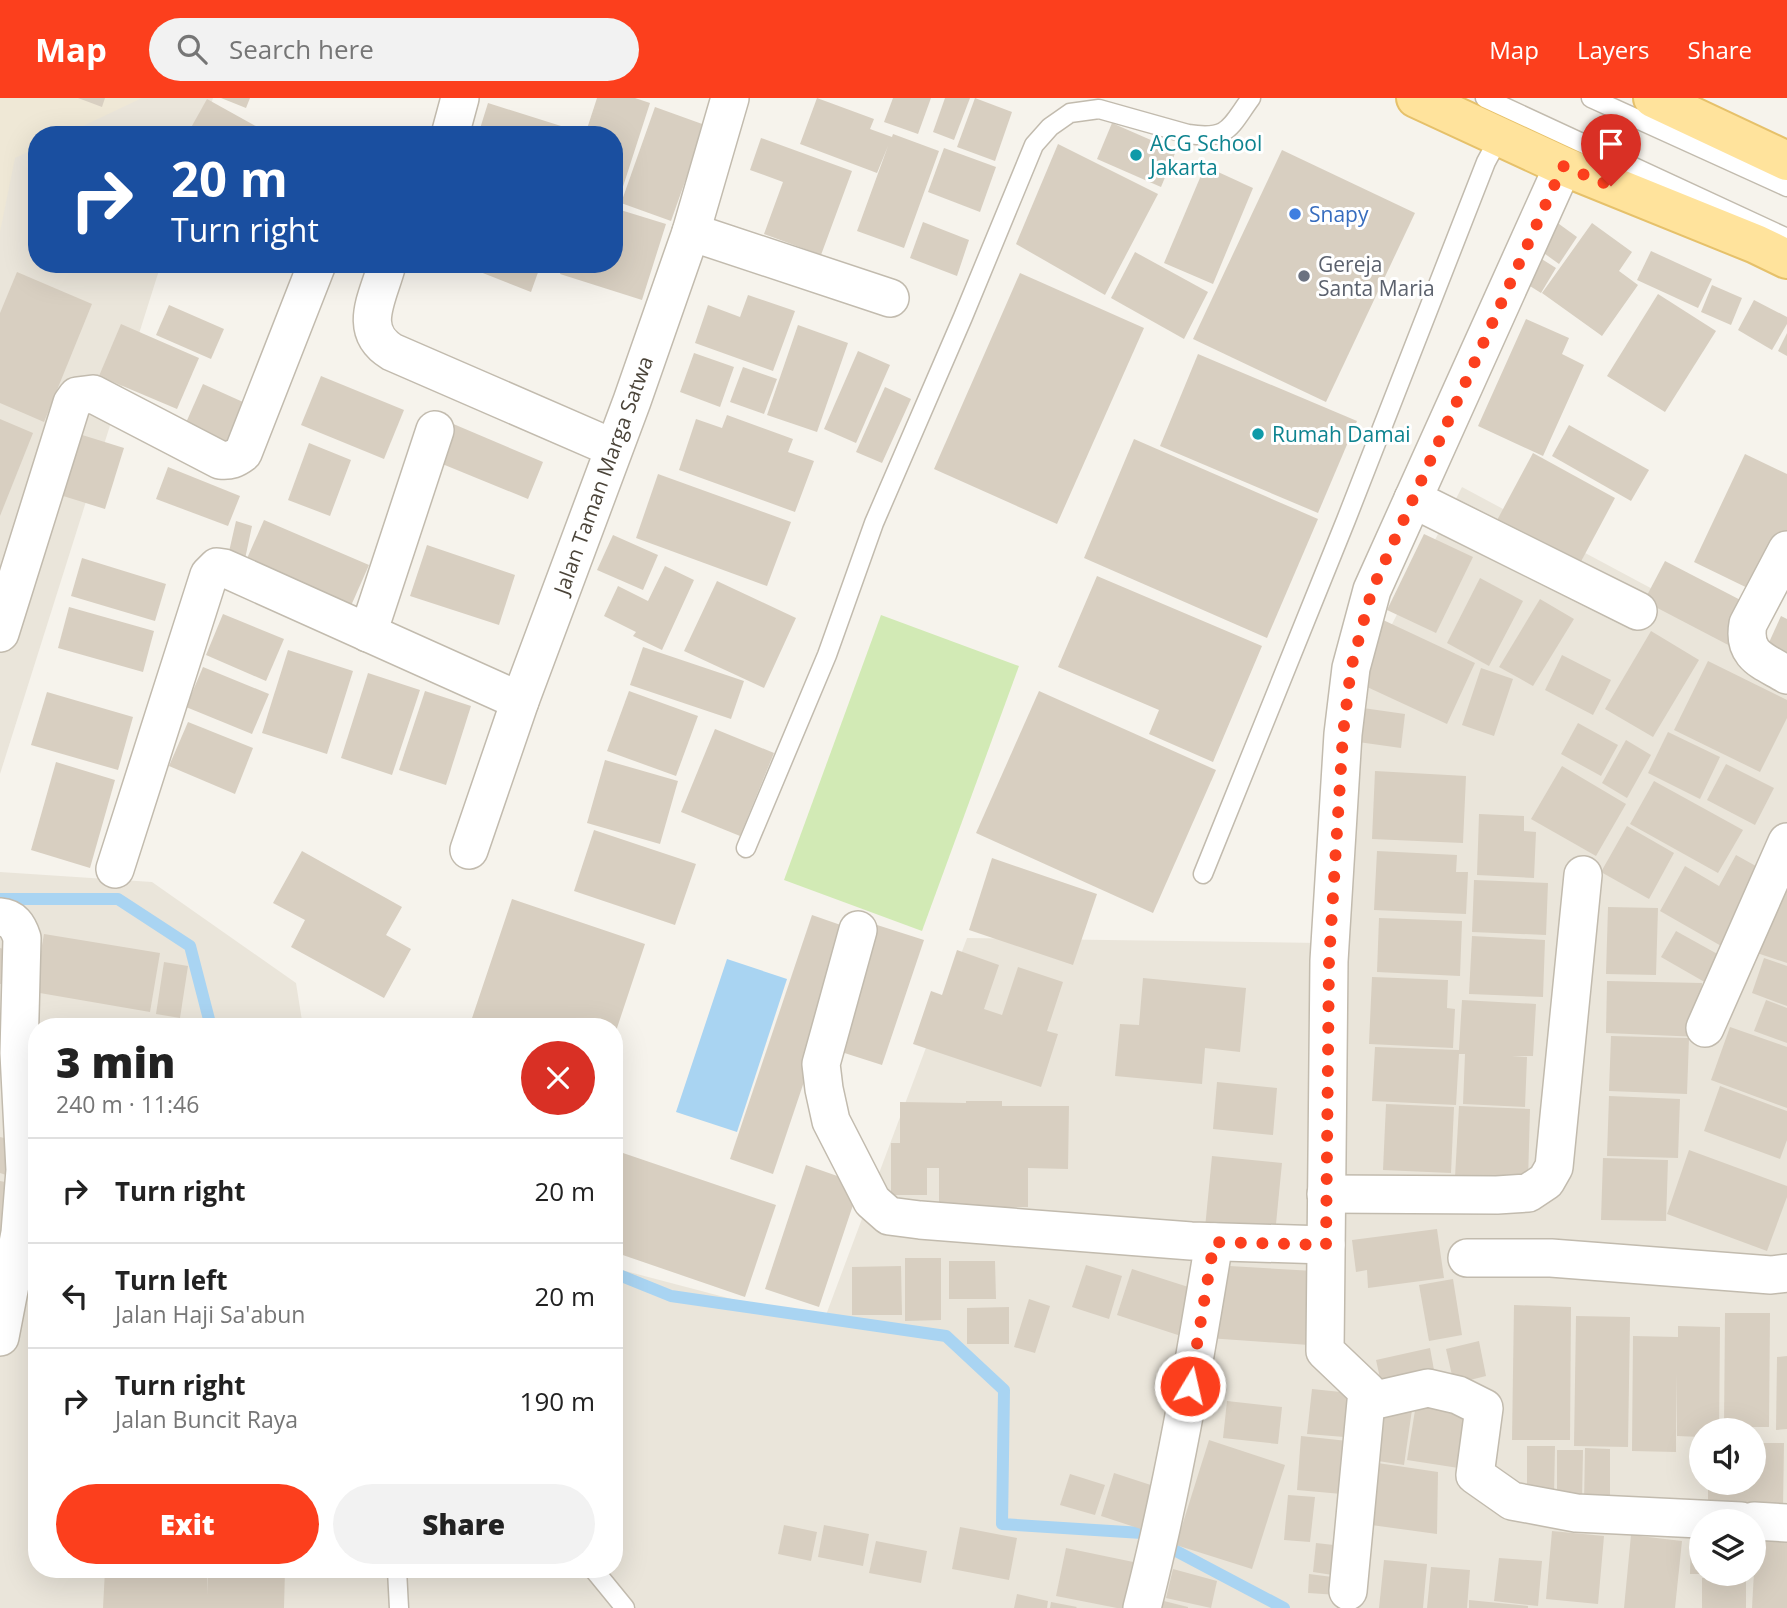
<!DOCTYPE html>
<meta charset="utf-8">
<style>
:root{--surface:#fff;--page:#f2f2f2;--text:#222;--muted:#767676;--line:#e0e0e0;--accent:#fc3f1d}
body{margin:0;font-family:"Open Sans",sans-serif;background:var(--page);color:var(--text);height:100vh;display:flex;flex-direction:column;font-size:26px;white-space:nowrap}
*{box-sizing:border-box;margin:0}
p{font-size:23px;color:var(--muted)}
.icon{flex:none;width:38px;height:38px;fill:none;stroke:currentColor;stroke-width:2;stroke-linecap:round;stroke-linejoin:round}
.map{position:relative;flex:1;overflow:hidden}
.panel{position:absolute;left:28px;top:920px;width:595px;height:560px;display:flex;flex-direction:column;background:var(--surface);border-radius:28px;box-shadow:0 7px 28px #0002}
.panel>*{flex:none}
.hud{position:absolute;left:28px;top:28px;width:595px;height:147px;border-radius:28px;box-shadow:0 7px 28px #0002;background:#1a4fa0;color:#fff;overflow:hidden}
.buttons{position:absolute;left:1689px;top:1320px;display:grid;gap:14px}
.buttons a{display:grid;place-items:center;width:77px;height:77px;border-radius:50%;background:var(--surface);box-shadow:0 7px 28px #0002;font-size:35px}
.pin{position:absolute;display:grid;place-items:center;width:60px;height:60px;color:#fff;margin:-72px -30px;border-radius:50% 50% 50% 0;rotate:-45deg;box-shadow:0 0 7px #0007}
.pin .icon{rotate:45deg}
.me{position:absolute;width:77px;margin:-38px;rotate:9deg;stroke-linejoin:round;filter:drop-shadow(0 0 5px #0008)}
.turn{display:flex;align-items:center;gap:24px;height:147px;padding:0 28px;font-size:32px}
.turn .icon{width:91px;height:91px;stroke-width:2.5}
.turn b{display:block;font-size:49px;line-height:60px}
.round{display:grid;place-items:center;flex:none;width:74px;height:74px;border-radius:37px;background:var(--page)}
.head{display:flex;align-items:center;justify-content:space-between;height:119px;padding:0 28px}
h1{font-size:42px;font-weight:800;line-height:52px}
.button{display:flex;gap:14px;margin-top:auto;padding:14px 28px}
.button a{flex:1;height:80px;border-radius:42px;background:var(--accent);color:#fff;font-size:28px;font-weight:800;line-height:80px;text-align:center}
.button a+a{background:var(--page);color:var(--text)}
ul{padding:0;list-style:none}
li{display:flex;align-items:center;gap:21px;height:105px;padding:0 28px;border-top:2px solid var(--line)}
li div{flex:1}
li b{display:block;font-size:26px}
li em{font-style:normal}
header{display:flex;align-items:center;gap:42px;box-sizing:border-box;height:98px;padding:0 35px;background:var(--accent);color:#fff}
header strong{font-size:33px}
nav{display:flex;gap:38px;margin-inline-start:auto;font-size:24px}
.search{width:490px;height:63px;background:var(--page);display:flex;align-items:center;gap:18px;box-sizing:border-box;padding:0 24px;border-radius:38px;color:var(--muted);font-size:26px}
.map>svg:first-child{display:block}
</style>
<header>
<strong>Map</strong>
<div class="search"><svg class="icon" aria-label="search" viewBox="0 0 24 24"><circle cx="10" cy="10" r="6"/><path d="M15 15l6 6"/></svg>Search here</div>
<nav><a>Map</a><a>Layers</a><a>Share</a></nav>
</header>
<div class="map">
<svg width="1787" height="1510" viewBox="0 0 1787 1510">
<rect width="100%" height="100%" fill="#f6f3ec"/>
<g fill="#eae5da" fill-rule="evenodd">
<path d="M0,0H213L202,37H37V166H161L0,676Z"/>
<path d="M1462,389L1787,563V1510H0V774L152,784L296,885L303,929H37V1472H614V1170L823,1225L967,840L1320,845L1361,587ZM1701,1332H1754V1384H1701ZM1701,1423H1754V1475H1701Z"/>
</g>
<path fill="#efe8d6" d="M0,0H142L64,37H37V50L15,60L0,134Z"/>
<path fill="#d2eab5" d="M881,517L1019,568L922,833L784,782Z"/>
<path fill="#a9d4f2" d="M727,861L787,881L737,1034L676,1014Z"/>
<g fill="none" stroke-linecap="round" stroke-linejoin="round">
<g stroke="#a9d4f2" stroke-width="12">
<path d="M0,801H118L190,848L211,929"/>
<path d="M614,1175L671,1198L946,1238L1004,1292L1002,1426L1142,1435L1284,1510"/>
</g>
</g>
<g fill="#d8cfc1">
<path d="M78,0H105L102,9Z"/>
<path d="M221,0H250L246,10Z"/>
<path d="M597,0H635L650,5L619,101L614,99V37H585Z"/>
<path d="M817,0L874,21L870,31L892,39L893,36L939,53L904,150L857,133L888,48L877,75L800,46Z"/>
<path d="M893,0H931L918,36L884,24Z"/>
<path d="M945,0H970L954,42L933,34Z"/>
<path d="M975,0L1012,14L995,63L957,49Z"/>
<path d="M207,1L272,37H190L188,35Z"/>
<path d="M488,5L580,34L579,37H478Z"/>
<path d="M655,9L705,27L671,123L621,105Z"/>
<path d="M1112,25L1176,53L1161,89L1097,61Z"/>
<path d="M761,40L852,73L821,157L764,136L783,84L750,72Z"/>
<path d="M1058,46L1158,96L1105,197L1016,146Z"/>
<path d="M944,50L996,69L980,114L928,94Z"/>
<path d="M1282,52L1415,115L1326,304L1193,241Z"/>
<path d="M1205,68L1253,90L1213,186L1164,165Z"/>
<path d="M614,110L666,126L642,202L560,176L563,166H614Z"/>
<path d="M1548,118L1577,139L1559,166L1530,145Z"/>
<path d="M923,124L969,142L957,178L910,160Z"/>
<path d="M1592,125L1632,154L1619,173L1638,187L1602,238L1542,195Z"/>
<path d="M1529,153L1556,170L1541,195L1514,178Z"/>
<path d="M1651,153L1712,181L1698,210L1637,182Z"/>
<path d="M1135,154L1208,194L1184,241L1111,200Z"/>
<path d="M460,166H541L531,194Z"/>
<path d="M17,174L92,206L44,324L0,305V215Z"/>
<path d="M1020,175L1144,230L1057,426L934,371Z"/>
<path d="M1712,187L1742,200L1731,227L1701,214Z"/>
<path d="M1658,196L1716,233L1665,314L1607,278Z"/>
<path d="M748,197L795,213L773,273L695,245L708,207L740,219Z"/>
<path d="M1754,202L1787,219V226L1772,252L1738,232Z"/>
<path d="M169,207L224,231L211,261L156,237Z"/>
<path d="M1526,221L1569,240L1562,256L1584,267L1543,358L1478,328Z"/>
<path d="M121,226L199,260L177,311L99,278Z"/>
<path d="M798,227L848,245L817,334L767,317Z"/>
<path d="M1787,235V258L1778,253Z"/>
<path d="M858,253L890,267L856,345L824,331Z"/>
<path d="M694,255L734,269L720,309L680,294Z"/>
<path d="M1198,256L1357,323L1318,415L1160,348Z"/>
<path d="M743,269L777,281L764,316L730,304Z"/>
<path d="M321,278L404,312L384,361L301,327Z"/>
<path d="M203,286L243,304L226,345L185,327Z"/>
<path d="M885,289L911,301L882,365L856,354Z"/>
<path d="M727,317L793,341L788,354L814,363L795,414L679,372L696,321L722,330Z"/>
<path d="M0,321L33,335L0,418Z"/>
<path d="M451,325L543,364L528,401L435,363Z"/>
<path d="M1569,327L1649,372L1631,403L1552,358Z"/>
<path d="M79,336L124,350L105,411L60,397Z"/>
<path d="M1134,341L1318,421L1267,540L1084,460Z"/>
<path d="M309,345L351,362L330,418L288,402Z"/>
<path d="M1533,355L1615,400L1577,471L1495,426Z"/>
<path d="M1745,356L1787,376V444L1762,497L1694,464Z"/>
<path d="M168,369L240,398L228,428L156,401Z"/>
<path d="M658,376L791,424L767,488L636,440Z"/>
<path d="M264,422L369,467L350,510L245,465Z"/>
<path d="M236,423L252,428L245,461L228,458Z"/>
<path d="M1424,436L1473,459L1436,535L1387,512Z"/>
<path d="M613,437L658,457L643,492L597,472Z"/>
<path d="M427,447L515,477L499,527L410,498Z"/>
<path d="M82,460L166,486L155,523L71,498Z"/>
<path d="M1665,463L1754,509L1734,550L1644,503Z"/>
<path d="M665,468L694,482L662,552L633,538L636,534L604,518L618,488L648,503Z"/>
<path d="M1097,478L1262,548L1213,664L1149,636L1159,612L1058,569Z"/>
<path d="M1480,480L1523,503L1489,568L1447,545Z"/>
<path d="M717,483L796,520L764,590L684,553Z"/>
<path d="M1540,501L1574,521L1533,588L1499,569Z"/>
<path d="M69,509L154,533L143,574L58,550Z"/>
<path d="M223,516L284,541L266,583L206,557Z"/>
<path d="M1781,518L1787,521V560L1766,551Z"/>
<path d="M1381,521L1475,565L1447,626L1352,582Z"/>
<path d="M1651,533L1699,562L1653,639L1605,611Z"/>
<path d="M643,549L744,583L731,621L630,587Z"/>
<path d="M288,552L353,573L327,656L262,635Z"/>
<path d="M1562,557L1611,582L1593,617L1545,592Z"/>
<path d="M1708,563L1787,602V620L1760,674L1674,632Z"/>
<path d="M203,569L269,596L252,636L186,609Z"/>
<path d="M1481,570L1513,581L1494,638L1462,627Z"/>
<path d="M368,575L420,592L392,677L341,660Z"/>
<path d="M425,593L471,608L446,687L399,672Z"/>
<path d="M629,593L698,618L676,678L607,653Z"/>
<path d="M1039,593L1216,672L1153,815L976,735Z"/>
<path d="M47,594L133,619L118,672L31,647Z"/>
<path d="M1356,609L1405,616L1401,650L1351,643Z"/>
<path d="M188,624L253,650L235,696L169,668Z"/>
<path d="M1578,625L1618,647L1601,678L1561,656Z"/>
<path d="M715,631L774,655L740,738L681,714Z"/>
<path d="M1668,634L1720,659L1700,701L1648,675Z"/>
<path d="M1626,642L1651,657L1627,700L1602,685Z"/>
<path d="M605,662L678,683L660,746L587,725Z"/>
<path d="M56,664L115,682L90,770L31,752Z"/>
<path d="M1726,666L1774,690L1755,727L1707,702Z"/>
<path d="M1562,668L1626,706L1596,758L1531,721Z"/>
<path d="M1375,673L1466,678L1463,745L1372,741Z"/>
<path d="M1654,683L1743,732L1718,775L1630,726Z"/>
<path d="M1479,716L1524,718V733L1536,734L1534,780L1477,777Z"/>
<path d="M1627,728L1674,755L1649,801L1601,774Z"/>
<path d="M594,732L696,766L675,827L574,793Z"/>
<path d="M302,753L402,809L386,837L411,851L384,900L291,849L305,822L273,805Z"/>
<path d="M1377,753L1457,757L1456,774H1468L1466,816L1374,812Z"/>
<path d="M1736,757L1772,777L1730,853L1660,813L1685,768L1719,788Z"/>
<path d="M992,760L1097,796L1073,867L969,832Z"/>
<path d="M1474,782L1548,785L1546,837L1472,834Z"/>
<path d="M1781,790L1787,792V865L1757,855Z"/>
<path d="M512,801L645,846L615,936L614,929H469Z"/>
<path d="M1608,809L1658,810L1656,877L1606,876Z"/>
<path d="M812,817L855,832L773,1076L730,1061Z"/>
<path d="M1379,820L1462,823L1460,878L1377,874Z"/>
<path d="M874,826L924,842L882,967L832,951Z"/>
<path d="M1676,833L1730,863L1715,890L1661,859Z"/>
<path d="M44,836L160,855L150,914L34,894Z"/>
<path d="M1472,838L1545,842L1543,899L1469,896Z"/>
<path d="M0,850L10,853L4,886H0Z"/>
<path d="M957,852L999,867L984,911L1002,917L1018,869L1063,884L1047,933L1058,936L1041,989L913,946L931,893L942,897Z"/>
<path d="M1764,860L1787,868V908L1752,895Z"/>
<path d="M164,864L188,868L180,920L156,916Z"/>
<path d="M1372,879L1448,882L1447,910L1455,911L1453,950L1369,946Z"/>
<path d="M1143,880L1246,890L1240,954L1205,950L1202,986L1115,978L1120,926L1139,927Z"/>
<path d="M1607,883L1702,885L1700,939L1606,935Z"/>
<path d="M1462,902L1536,906L1533,958H1512L1527,959L1525,1009L1463,1006L1465,956H1459L1456,1007L1372,1003L1375,949L1459,952Z"/>
<path d="M1766,902L1787,910V945L1754,933Z"/>
<path d="M1730,929L1787,949V1010L1711,982Z"/>
<path d="M1611,938L1689,940L1687,996L1609,993Z"/>
<path d="M1217,984L1277,990L1273,1037L1213,1031Z"/>
<path d="M1720,988L1787,1013V1042L1780,1061L1704,1033Z"/>
<path d="M1609,998L1680,1001L1678,1060L1607,1058Z"/>
<path d="M966,1003H1002V1008H1069L1068,1071L1028,1070V1109H939V1070H927V1097H891V1045H900V1004L966,1005Z"/>
<path d="M1386,1006L1454,1009L1451,1075L1383,1072Z"/>
<path d="M1459,1008L1530,1011L1528,1083L1455,1079Z"/>
<path d="M0,1039L13,1042L6,1077L0,1075Z"/>
<path d="M1689,1052L1787,1088V1099L1767,1153L1667,1116Z"/>
<path d="M623,1055L776,1107L745,1199L614,1154V1082Z"/>
<path d="M1212,1058L1282,1065L1275,1136L1205,1130Z"/>
<path d="M1603,1060L1668,1062L1666,1123L1601,1122Z"/>
<path d="M806,1067L860,1086L819,1209L765,1191Z"/>
<path d="M0,1083L16,1086L7,1136L0,1135Z"/>
<path d="M1437,1131L1444,1180L1368,1190L1367,1172L1356,1174L1352,1142Z"/>
<path d="M905,1160H941V1222L905,1223Z"/>
<path d="M949,1163H995L996,1201H949Z"/>
<path d="M1086,1167L1122,1178L1109,1221L1072,1209Z"/>
<path d="M1212,1167L1314,1173L1309,1247L1208,1240Z"/>
<path d="M901,1168L902,1217H852V1169Z"/>
<path d="M1132,1171L1204,1194L1190,1241L1117,1217Z"/>
<path d="M1453,1181L1462,1237L1429,1243L1419,1187Z"/>
<path d="M1029,1201L1050,1208L1035,1255L1014,1249Z"/>
<path d="M1514,1207L1571,1209L1570,1342H1512Z"/>
<path d="M1009,1209V1246H967V1210Z"/>
<path d="M1725,1215H1770L1769,1329H1724Z"/>
<path d="M1576,1218L1630,1219L1628,1349L1574,1348Z"/>
<path d="M1678,1228L1720,1229L1719,1332H1701V1339L1677,1338L1676,1275V1354L1632,1353L1633,1238L1678,1239Z"/>
<path d="M1479,1243L1486,1278L1454,1286L1446,1251Z"/>
<path d="M1430,1250L1436,1283L1383,1294L1376,1262Z"/>
<path d="M1787,1258V1331L1776,1332L1777,1259Z"/>
<path d="M1312,1291L1360,1296L1357,1340L1307,1336Z"/>
<path d="M1414,1298L1404,1367L1365,1361L1370,1309Z"/>
<path d="M1417,1300L1474,1309L1465,1371L1407,1362Z"/>
<path d="M1227,1303L1282,1309L1278,1346L1223,1340Z"/>
<path d="M1301,1338L1357,1344L1353,1397L1297,1392Z"/>
<path d="M1209,1342L1285,1367L1252,1471L1176,1447Z"/>
<path d="M1754,1345H1784L1783,1410H1708V1384H1754Z"/>
<path d="M1527,1348H1555L1554,1398H1527Z"/>
<path d="M1585,1350L1610,1351V1407L1584,1406Z"/>
<path d="M1557,1352H1583L1582,1404H1557Z"/>
<path d="M1371,1364L1438,1374L1437,1436L1364,1426Z"/>
<path d="M1114,1375L1163,1391L1150,1434L1101,1418Z"/>
<path d="M1070,1376L1105,1387L1095,1417L1060,1407Z"/>
<path d="M1288,1397L1315,1399L1310,1444L1284,1442Z"/>
<path d="M784,1427L817,1434L811,1463L778,1456Z"/>
<path d="M824,1427L869,1436L863,1468L818,1459Z"/>
<path d="M960,1429L1017,1440L1009,1482L952,1471Z"/>
<path d="M1552,1433L1604,1438L1598,1506L1546,1501Z"/>
<path d="M1631,1437L1682,1443L1675,1510H1624Z"/>
<path d="M1756,1438L1787,1443V1510H1752Z"/>
<path d="M1691,1442L1701,1443V1476H1690Z"/>
<path d="M876,1443L927,1453L921,1485L869,1475Z"/>
<path d="M1316,1445L1343,1448L1339,1478L1313,1474Z"/>
<path d="M1066,1450L1143,1466L1134,1510H1117L1056,1498Z"/>
<path d="M1499,1460L1542,1463L1538,1508L1494,1503Z"/>
<path d="M1384,1462L1427,1466L1423,1510H1379Z"/>
<path d="M1431,1469L1470,1472L1467,1510H1427Z"/>
<path d="M1173,1471L1217,1483L1211,1510L1166,1500Z"/>
<path d="M105,1472H207V1497L208,1472H285L284,1510H103Z"/>
<path d="M1309,1476L1340,1480L1338,1497L1308,1495Z"/>
<rect x="1702" y="1480" width="44" height="30"/>
<path d="M1017,1496L1048,1503L1047,1510H1014Z"/>
<path d="M1160,1502L1188,1509V1510H1158Z"/>
<path d="M1469,1502L1528,1508V1510H1469Z"/>
<path d="M1051,1504L1077,1509L1076,1510H1050Z"/>
</g>
<g fill="none" stroke-linecap="round" stroke-linejoin="round">
<g stroke="#c2bbae" stroke-width="21">
<g id="service">
<path d="M1485,0L1787,140"/>
<path d="M1591,0L1787,89"/>
<path d="M746,750L827,557L874,425L963,219L1034,47L1050,29L1070,15L1099,11L1188,36C1229,42 1229,30 1251,0"/>
<path d="M1203,776L1346,422L1486,64L1500,38"/>
<path d="M397,1472L399,1510"/>
<path d="M594,1472L625,1510"/>
</g>
</g>
<g stroke="#c2bbae" stroke-width="40">
<g id="minor">
<path d="M450,37L460,0"/>
<path d="M691,134L890,200"/>
<path d="M387,166C379,198 356,232 392,254L613,350"/>
<path d="M1413,401L1638,513"/>
<path d="M1787,452L1748,526C1742,558 1764,563 1787,577"/>
<path d="M0,535L72,305L77,298L93,296L220,362C230,363 235,361 243,355L317,166"/>
<path d="M368,535L435,332"/>
<path d="M469,752L520,603L632,303L691,134L730,0"/>
<path d="M115,771L209,477L217,469L224,470L520,603"/>
<path d="M0,819C13,820 18,828 22,840L19,955L25,1072L20,1135L0,1239"/>
<path d="M858,832L821,966L824,991L831,1023L872,1103L889,1118L920,1122L1191,1143L1326,1147"/>
<path d="M1705,930L1787,744"/>
<path d="M1326,1096L1497,1097L1528,1095L1546,1083L1554,1069L1583,777"/>
<path d="M1467,1160H1551L1771,1177L1787,1175"/>
<path d="M1367,1304L1428,1290L1458,1297L1484,1310L1475,1377L1512,1403L1576,1415L1741,1423"/>
<path d="M1754,1423L1787,1425"/>
<path d="M1348,1493L1367,1293L1325,1253L1329,863L1343,636L1351,570L1372,492L1563,68"/>
<path d="M1142,1510C1173,1389 1194,1267 1214,1144"/>
</g>
</g>
<g stroke="#e6c16a" stroke-width="42">
<g id="primary">
<path d="M1416,0L1563,68L1756,146L1787,161"/>
<path d="M1653,0L1787,63"/>
</g>
</g>
<use href="#service" stroke="#fff" stroke-width="18"/>
<use href="#minor" stroke="#fff" stroke-width="37"/>
<use href="#primary" stroke="#ffe39c" stroke-width="38"/>
</g>
<g fill="none" stroke-linecap="round" stroke-linejoin="round">
<path stroke="#fc3f1d" stroke-width="12" stroke-dasharray="0 21.6" d="M1190,1288L1214,1144L1326,1147L1329,863L1343,636L1351,570L1372,492L1563,68L1611,88"/>
</g>
<g fill="#0f9aa8" stroke="#fff" stroke-width="2.5">
<circle cx="1136" cy="57" r="7"/>
<circle cx="1258" cy="336" r="7"/>
</g>
<circle fill="#3f7fe0" stroke="#fff" stroke-width="2.5" cx="1295" cy="116" r="7"/>
<circle fill="#6b7280" stroke="#fff" stroke-width="2.5" cx="1304" cy="178" r="7"/>
<g text-anchor="middle" dominant-baseline="central" stroke-width="6" stroke-linejoin="round" paint-order="stroke">
<g font-size="21" fill="#0d838f" stroke="#fff" text-anchor="start">
<text x="1150" y="45">ACG School<tspan x="1150" dy="24">Jakarta</tspan></text>
<text x="1272" y="336">Rumah Damai</text>
</g>
<g font-size="21" fill="#366cbe" stroke="#fff" text-anchor="start">
<text x="1309" y="116">Snapy</text>
</g>
<g font-size="21" fill="#5b616d" stroke="#fff" text-anchor="start">
<text x="1318" y="166">Gereja<tspan x="1318" dy="24">Santa Maria</tspan></text>
</g>
<g font-size="21" fill="#4b4439" stroke="#fff">
<text transform="translate(603 377) rotate(-70)">Jalan Taman Marga Satwa</text>
</g>
</g>
</svg>
<div class="buttons">
<a><svg class="icon" aria-label="sound" viewBox="0 0 24 24"><path d="M4 9h4l5-4v14l-5-4H4zM17 9q2 3 0 6"/></svg></a>
<a><svg class="icon" aria-label="layers" viewBox="0 0 24 24"><path d="M12 4l9 5-9 5-9-5zM3 14l9 5 9-5"/></svg></a>
</div>
<div class="pin" style="left:1611px;top:88px;background:#d93025"><svg class="icon" aria-label="arrive" viewBox="0 0 24 24"><path d="M6 21V4h12l-3 4 3 4H6"/></svg></div>
<svg class="me" style="left:1190px;top:1288px" viewBox="-20 -20 40 40"><circle r="17" fill="#fc3f1d" stroke="#fff" stroke-width="3"/><path d="M0-11L8 9 0 5-8 9z" fill="#fff"/></svg>
<div class="hud">
<div class="turn"><svg class="icon" aria-label="right" viewBox="0 0 24 24"><path d="M7 20v-9h11M14 6l5 5-5 5"/></svg><div><b>20 m</b>Turn right</div></div>
</div>
<section class="panel">
<div class="head"><div><h1>3 min</h1><p>240 m · 11:46</p></div><a class="round" style="background:#d93025;color:#fff"><svg class="icon" aria-label="close" viewBox="0 0 24 24"><path d="M6 6l12 12M18 6L6 18"/></svg></a></div>
<ul>
<li><svg class="icon" aria-label="right" viewBox="0 0 24 24"><path d="M7 20v-9h11M14 6l5 5-5 5"/></svg><div><b>Turn right</b></div><em>20 m</em></li>
<li><svg class="icon" aria-label="left" viewBox="0 0 24 24"><path d="M17 20v-9H6M10 6l-5 5 5 5"/></svg><div><b>Turn left</b><p>Jalan Haji Sa'abun</p></div><em>20 m</em></li>
<li><svg class="icon" aria-label="right" viewBox="0 0 24 24"><path d="M7 20v-9h11M14 6l5 5-5 5"/></svg><div><b>Turn right</b><p>Jalan Buncit Raya</p></div><em>190 m</em></li>
</ul>
<div class="button"><a>Exit</a><a>Share</a></div>
</section>
</div>
